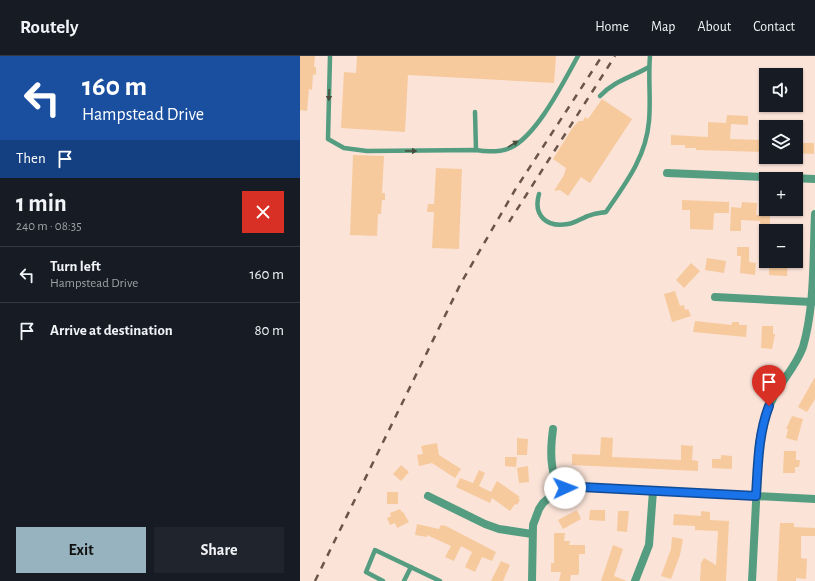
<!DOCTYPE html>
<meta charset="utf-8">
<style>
:root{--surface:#171b24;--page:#20242c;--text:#f1f3f6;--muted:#9ea1a6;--line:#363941;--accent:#97b3bf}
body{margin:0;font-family:"Alegreya Sans",sans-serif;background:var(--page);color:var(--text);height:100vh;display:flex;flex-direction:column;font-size:15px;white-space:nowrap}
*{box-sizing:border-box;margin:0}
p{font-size:13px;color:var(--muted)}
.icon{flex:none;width:22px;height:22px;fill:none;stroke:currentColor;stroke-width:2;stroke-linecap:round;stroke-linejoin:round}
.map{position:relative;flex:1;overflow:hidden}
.panel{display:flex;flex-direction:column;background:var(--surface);width:300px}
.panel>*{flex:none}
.banner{background:#1a4fa0;color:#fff;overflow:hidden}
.tools{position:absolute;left:459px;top:12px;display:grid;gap:8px}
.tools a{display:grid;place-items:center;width:44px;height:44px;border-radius:0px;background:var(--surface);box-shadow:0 1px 3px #0004;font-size:20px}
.pin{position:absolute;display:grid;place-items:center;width:34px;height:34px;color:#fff;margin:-41px -17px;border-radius:50% 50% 50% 0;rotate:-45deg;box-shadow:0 0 4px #0007}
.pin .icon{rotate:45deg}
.me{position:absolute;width:44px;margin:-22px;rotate:88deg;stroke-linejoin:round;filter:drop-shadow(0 0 3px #0008)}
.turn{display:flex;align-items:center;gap:14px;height:84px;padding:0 16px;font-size:18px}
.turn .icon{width:52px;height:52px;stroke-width:2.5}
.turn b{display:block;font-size:28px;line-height:34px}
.then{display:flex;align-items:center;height:38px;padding:0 16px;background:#0003;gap:8px;font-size:15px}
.round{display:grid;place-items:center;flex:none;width:42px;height:42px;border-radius:0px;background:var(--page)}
.headline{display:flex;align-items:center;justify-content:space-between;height:68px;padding:0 16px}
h1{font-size:24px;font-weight:700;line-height:30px}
.button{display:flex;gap:8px;margin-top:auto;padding:8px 16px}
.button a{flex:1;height:46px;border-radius:0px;background:var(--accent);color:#111;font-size:16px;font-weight:700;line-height:46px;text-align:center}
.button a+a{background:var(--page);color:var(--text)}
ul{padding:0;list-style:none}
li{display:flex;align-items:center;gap:12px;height:56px;padding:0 16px;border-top:1px solid var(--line)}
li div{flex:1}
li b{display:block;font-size:15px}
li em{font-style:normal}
header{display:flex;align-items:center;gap:24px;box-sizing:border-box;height:56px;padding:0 20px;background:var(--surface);border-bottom:1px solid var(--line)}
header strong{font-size:19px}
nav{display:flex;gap:22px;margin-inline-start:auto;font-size:14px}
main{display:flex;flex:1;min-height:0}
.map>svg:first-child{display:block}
</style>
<header>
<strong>Routely</strong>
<nav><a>Home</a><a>Map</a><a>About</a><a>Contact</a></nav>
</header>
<main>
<section class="panel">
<div class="banner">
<div class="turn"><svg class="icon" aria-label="left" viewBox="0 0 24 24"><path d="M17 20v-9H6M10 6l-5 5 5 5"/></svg><div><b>160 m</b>Hampstead Drive</div></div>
<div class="then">Then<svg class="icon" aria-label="arrive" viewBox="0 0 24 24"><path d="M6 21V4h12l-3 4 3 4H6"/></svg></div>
</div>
<div class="headline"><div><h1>1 min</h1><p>240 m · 08:35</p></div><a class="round" style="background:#d93025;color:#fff"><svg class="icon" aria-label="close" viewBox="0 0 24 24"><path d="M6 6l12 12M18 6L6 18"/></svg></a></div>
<ul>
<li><svg class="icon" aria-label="left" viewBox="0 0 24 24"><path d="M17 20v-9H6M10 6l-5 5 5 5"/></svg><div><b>Turn left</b><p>Hampstead Drive</p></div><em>160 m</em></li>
<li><svg class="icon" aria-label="arrive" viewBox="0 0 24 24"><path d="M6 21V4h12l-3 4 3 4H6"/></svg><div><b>Arrive at destination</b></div><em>80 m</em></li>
</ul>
<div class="button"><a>Exit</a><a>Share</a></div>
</section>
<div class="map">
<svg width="515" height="525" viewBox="0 0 515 525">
<rect width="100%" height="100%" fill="#fbe3d8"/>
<g fill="#f6ca9d">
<path d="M0,0H15L14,11H16V19L13,18L12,34L9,33L7,55L0,54Z"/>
<path d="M57,0H256L254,27L108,19L105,76L41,72L44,16L56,17Z"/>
<path d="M302,43L332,63L290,127L281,121L268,140L260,134L254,135L264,119L266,112L253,103L273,71L279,65H283L285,61L288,63Z"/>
<path d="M427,59L448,60V69L431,68L430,83L466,84V96L396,94V92H385V89H371V79L408,81V66L426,67Z"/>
<path d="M496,87H514V98L496,97Z"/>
<path d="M53,99L84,100L82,137H85V144H82L81,158H78L77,180L50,179Z"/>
<path d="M136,112L162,113L159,193L132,192L134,156H127L128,148H134Z"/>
<path d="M382,144L429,146V157H414L413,174L390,173V154H382Z"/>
<path d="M442,146L457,147L456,159H470V175H461L460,165L441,164V175H430L431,151L441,152Z"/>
<path d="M437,191H449V206L456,207L455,219L440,217L441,200H437Z"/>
<path d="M407,202L426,205L424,217L405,214Z"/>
<path d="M477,205H488L487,220L469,219V210H476Z"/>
<path d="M391,207L400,215L384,232L376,224Z"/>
<path d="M375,235L380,250L384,249L385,254L388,253L391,260L372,266L364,238Z"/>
<path d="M395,265L432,269V266H439V269H447L446,281L393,276Z"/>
<path d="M462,270H473V278H475L472,293L461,292Z"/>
<path d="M515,321V343L507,356L498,351Z"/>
<path d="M492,360L503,363L497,385L486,382L488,373H486Z"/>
<path d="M301,381L313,382L312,401L381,404V389L393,390L392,404L398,405V415L272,409V398L300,399Z"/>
<path d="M217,382L228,383L227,399H217Z"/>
<path d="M137,387L139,399L161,413L155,422L132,407L119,410L117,399L123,398L121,390Z"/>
<path d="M484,395H496V404H500L499,411H495V417H483Z"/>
<path d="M421,399L432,400V413L412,412V403H421Z"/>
<path d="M205,401H217L216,411L205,410Z"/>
<path d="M101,409L109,416L101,425L93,418Z"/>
<path d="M228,410L229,426L219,427L217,412Z"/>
<path d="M179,414L185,417L179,430L191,436L197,425L220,441L218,442L220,444L217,449L215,448L210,455L192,442L190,447L156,431L160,422L173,427Z"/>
<rect x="87" y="436" width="11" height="12"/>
<path d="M100,453L102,456H103L109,466L97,472L95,467L90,469L87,462L91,460L90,457Z"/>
<path d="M277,454L281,463L263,473L258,464Z"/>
<path d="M290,454H305V465L289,464Z"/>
<path d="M318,455H329L327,476L317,475Z"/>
<path d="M401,455L410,456V464L429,465L426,525H400L401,507L404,502L416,509L418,475L395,474V470L373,469L374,458L401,460Z"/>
<path d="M480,467H494V471L515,472V480H501V502L507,503L506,523L496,522V525H477Z"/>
<path d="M117,468L139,473L141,469L146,470L196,496L192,505L182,501L175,516L165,511L172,496L161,490L154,505L145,501L151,490L127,479V481L115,479Z"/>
<path d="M254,477H265L264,485H270L269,489H285V498H279V517L278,519H271L270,525H259L261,516H251V507H254Z"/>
<path d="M372,481L383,483L380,499L371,523L361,520L371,493Z"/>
<path d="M313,489L323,493L314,520L327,525H301Z"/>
<path d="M201,505L210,509L206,518L203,525H191Z"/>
</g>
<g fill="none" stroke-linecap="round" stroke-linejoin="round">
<g stroke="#559d81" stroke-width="4.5">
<path d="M30,0L28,83L44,92L67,95L176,94C187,96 199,96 210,92C237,80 264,25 278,0"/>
<path d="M300,40C314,25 332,21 349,11"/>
<path d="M175,56L176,94"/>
<path d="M239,138C233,159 246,172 268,168C276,167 283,161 291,159C296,157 301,157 306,156C326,127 346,101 349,65C351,43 348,22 350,0"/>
<path d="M83,525L66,516L75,494L140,525"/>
<path d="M104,525L111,511"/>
</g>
<g stroke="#559d81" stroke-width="8">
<path d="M367,117L515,123"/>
<path d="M415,241L512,246"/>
<path d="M253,373C250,395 250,414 259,433"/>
<path d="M128,440L185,468L199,473L232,478"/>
<path d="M232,525L233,469L239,453L243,447L259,433L281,431L515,443"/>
<path d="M335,525L349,489L353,435"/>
<path d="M452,525L459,388C462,369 467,353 476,336C485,321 497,308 503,291C515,249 513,202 515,158"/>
</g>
<g stroke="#6b5449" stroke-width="2.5" stroke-dasharray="7 7" stroke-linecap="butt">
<path d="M209,166L315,0"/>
<path d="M15,525L161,227L215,134L302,0"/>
</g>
</g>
<defs><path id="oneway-solid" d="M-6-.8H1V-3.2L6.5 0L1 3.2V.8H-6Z"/></defs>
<g fill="#484d3d">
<use href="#oneway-solid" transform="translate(29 39) rotate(91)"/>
<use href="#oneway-solid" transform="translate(213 88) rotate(-32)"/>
<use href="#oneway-solid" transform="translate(111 95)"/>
</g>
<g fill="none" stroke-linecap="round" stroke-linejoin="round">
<g stroke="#114b97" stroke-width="10">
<path id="route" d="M265,432L281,431L456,440C458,409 458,379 469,350"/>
</g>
<use href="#route" stroke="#1a73e8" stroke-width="7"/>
</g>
</svg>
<div class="tools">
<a><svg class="icon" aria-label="sound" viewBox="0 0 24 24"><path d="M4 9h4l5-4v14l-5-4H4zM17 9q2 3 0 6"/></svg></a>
<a><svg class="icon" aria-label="layers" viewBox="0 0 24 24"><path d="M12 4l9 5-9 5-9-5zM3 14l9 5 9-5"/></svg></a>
<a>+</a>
<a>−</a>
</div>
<div class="pin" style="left:469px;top:350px;background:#d93025"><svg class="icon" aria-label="arrive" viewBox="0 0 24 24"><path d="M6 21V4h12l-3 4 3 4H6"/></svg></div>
<svg class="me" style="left:265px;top:432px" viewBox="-20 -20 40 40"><circle r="19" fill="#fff"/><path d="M0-13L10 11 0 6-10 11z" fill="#1a73e8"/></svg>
</div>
</main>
